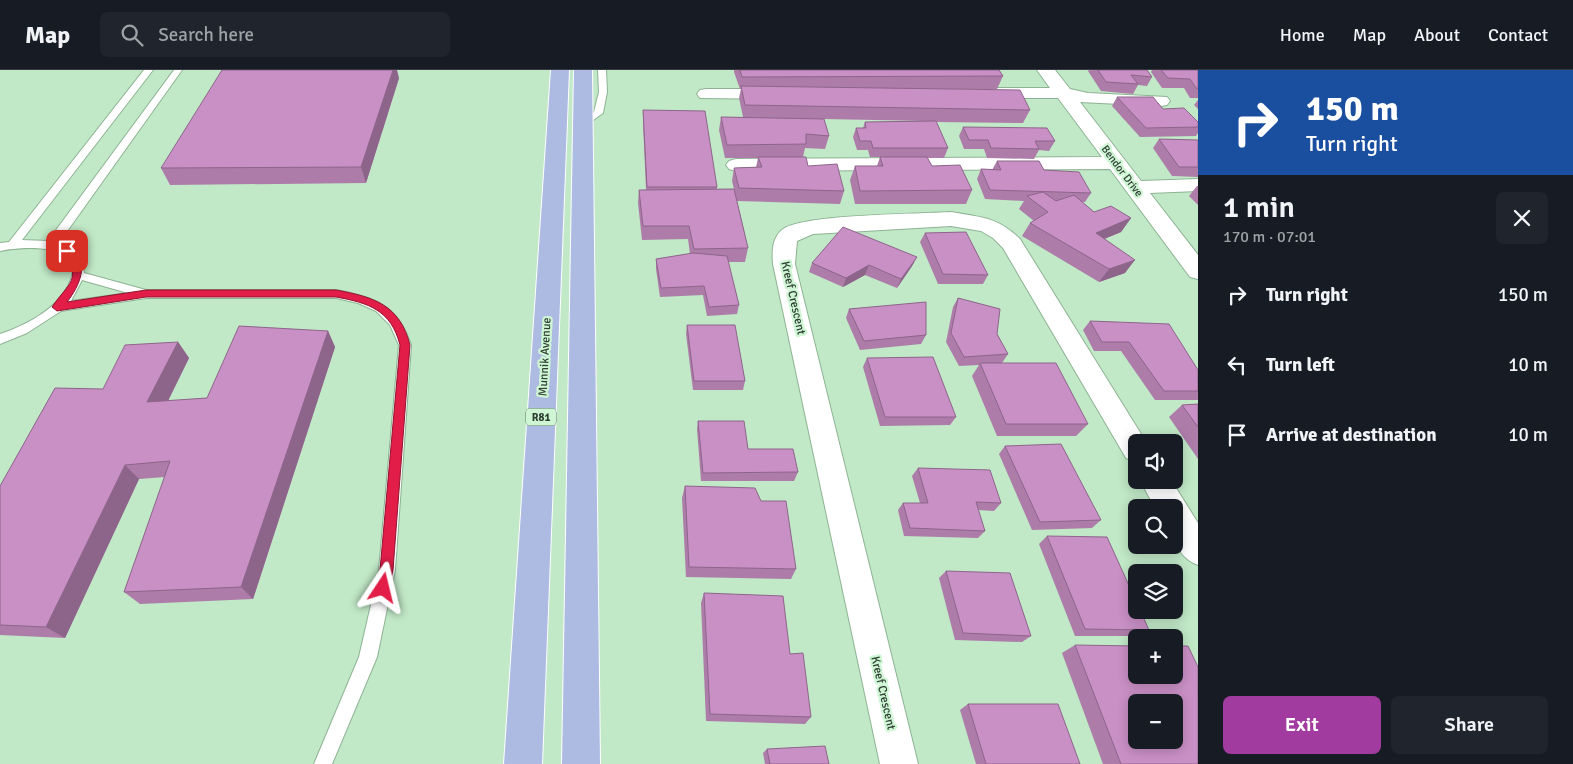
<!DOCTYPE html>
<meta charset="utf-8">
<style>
:root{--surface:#171b24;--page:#20242c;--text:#f1f3f6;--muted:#9ea1a6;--line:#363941;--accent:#a23b9f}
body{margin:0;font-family:Signika,sans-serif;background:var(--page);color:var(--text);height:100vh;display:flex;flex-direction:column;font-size:19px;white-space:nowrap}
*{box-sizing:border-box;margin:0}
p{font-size:16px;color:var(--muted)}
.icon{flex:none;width:28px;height:28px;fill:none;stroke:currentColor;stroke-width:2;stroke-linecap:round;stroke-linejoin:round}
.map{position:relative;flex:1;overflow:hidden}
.side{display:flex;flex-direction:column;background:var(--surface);width:375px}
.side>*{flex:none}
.guide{background:#1a4fa0;color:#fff;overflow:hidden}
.controls{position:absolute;left:1128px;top:364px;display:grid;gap:10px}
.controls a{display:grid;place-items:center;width:55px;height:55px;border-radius:8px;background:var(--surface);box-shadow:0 2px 12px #0003;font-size:25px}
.pin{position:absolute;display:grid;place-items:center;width:42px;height:42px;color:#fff;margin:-21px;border-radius:10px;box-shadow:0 2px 8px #0006}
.me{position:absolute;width:55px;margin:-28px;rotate:10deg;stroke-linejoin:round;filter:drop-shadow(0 0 4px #0008)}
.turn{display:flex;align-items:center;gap:18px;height:105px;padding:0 25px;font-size:22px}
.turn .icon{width:65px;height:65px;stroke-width:2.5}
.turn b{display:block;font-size:35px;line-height:42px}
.round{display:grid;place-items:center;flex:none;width:52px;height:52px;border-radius:8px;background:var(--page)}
.head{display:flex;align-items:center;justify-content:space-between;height:85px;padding:0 25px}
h1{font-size:30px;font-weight:600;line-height:38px}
.primary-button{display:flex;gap:10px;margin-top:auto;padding:10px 25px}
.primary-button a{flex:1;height:58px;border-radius:8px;background:var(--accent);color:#fff;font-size:20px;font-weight:600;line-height:58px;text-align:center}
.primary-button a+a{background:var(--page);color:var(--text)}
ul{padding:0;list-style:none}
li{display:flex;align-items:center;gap:15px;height:70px;padding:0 25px}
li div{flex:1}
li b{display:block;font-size:19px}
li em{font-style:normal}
header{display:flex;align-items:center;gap:30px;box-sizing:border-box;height:70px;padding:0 25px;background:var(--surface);border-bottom:1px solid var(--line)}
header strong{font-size:24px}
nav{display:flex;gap:28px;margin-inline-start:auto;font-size:18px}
.search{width:350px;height:45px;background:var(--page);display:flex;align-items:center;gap:12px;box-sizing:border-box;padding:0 18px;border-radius:8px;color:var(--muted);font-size:19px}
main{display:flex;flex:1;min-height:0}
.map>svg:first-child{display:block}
</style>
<header>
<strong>Map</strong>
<div class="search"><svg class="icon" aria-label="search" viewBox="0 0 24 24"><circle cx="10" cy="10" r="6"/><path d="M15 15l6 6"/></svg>Search here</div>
<nav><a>Home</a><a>Map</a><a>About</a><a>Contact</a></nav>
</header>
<main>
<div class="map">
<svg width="1198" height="694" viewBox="0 0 1198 694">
<rect width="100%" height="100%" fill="#c1e8c7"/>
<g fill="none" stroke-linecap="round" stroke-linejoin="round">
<g stroke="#8eb394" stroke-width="2">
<g id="service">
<path d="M144,0H153L22,170L48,171L174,0H182L58,174C73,178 83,186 84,203L146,220H336C375,227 397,235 411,275L395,500L377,587L332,694H314L359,587L379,500L399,275L390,255L376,241L358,233L336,228H146L61,241L27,263L0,274V264C24,256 56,240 68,216C91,172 24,176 0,181V173L9,172ZM82,210L128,223L71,231Z"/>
<path d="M598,0H606L607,22L603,43L585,56H579V52L594,42L599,22Z"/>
</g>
</g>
<g stroke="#8eb394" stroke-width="2">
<g id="minor">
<path d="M1037,0H1055L1070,19L1088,23L1167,27L1170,31L1167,35L1161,36L1080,32L1141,111L1198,109V121L1150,123L1198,185V209L1190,207L1110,99L736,101L729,99L726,95L729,91L736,89L1102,87L1058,28H983L977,27L974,23L977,19L983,18H1050Z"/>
<path d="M706,19H777L783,20L786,24L783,28L777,29L700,28L697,24L700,20Z"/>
<path d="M951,142C980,147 998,147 1020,169L1146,372H1136V392L1126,388L1003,178L993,168L981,161L951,156L813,164L797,171L795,194L918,694H880L773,194C772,182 772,167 783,159C805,144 919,144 951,142Z"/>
<path d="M1140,410H1171L1198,453V495C1172,485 1174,461 1174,438H1155Z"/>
</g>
</g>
<g stroke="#fff" stroke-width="2">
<g id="primary">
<path d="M551,0H569L542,694H504Z"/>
<path d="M574,0H592L600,694H562Z"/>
</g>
</g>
<use href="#service" fill="#fff" fill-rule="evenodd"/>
<use href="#minor" fill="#fff" fill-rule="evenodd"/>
<use href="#primary" fill="#adbbe3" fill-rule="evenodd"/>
</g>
<g fill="#ad7ca9">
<path d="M734,0H999L1003,6L997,19H939L1030,40L1023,53L936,52L948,78L944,88H927L932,96L972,120L966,134H855L850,110L855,96H877L880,87H870L868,80H857L853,67L856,58H863L865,52L925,51L824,49L829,66L825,79L805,78L803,87L808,96L844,121L840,134L737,131L748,178L745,192H728L739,235L737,244L707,246L703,225L660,227L656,199V189L690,184L688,169L642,170L638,133L639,120H646L643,53V40L717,117V119H734L732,111L734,98L756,97L758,88H725L719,60L721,47H743L739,28L741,19H740L734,2Z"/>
<path d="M1089,0H1147L1152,7L1147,16L1138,15L1133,24L1101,21L1088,1Z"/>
<path d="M1152,0H1198V28H1190L1184,18H1162L1151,2Z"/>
<path d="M399,8L366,113L170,115L161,98Z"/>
<path d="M1117,27L1163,39L1198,52V63L1196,66L1140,67L1112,36Z"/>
<path d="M1198,30V39L1194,35Z"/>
<path d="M963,57L1055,71L1049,81L1039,80L1034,89L987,88L984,79H964L959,66Z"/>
<path d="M1159,69L1198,70V107L1172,106L1153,78Z"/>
<path d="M997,91L1044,100L1091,123L1085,132H1082L1094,142L1131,148L1121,162L1104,169L1125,203L1099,212L1022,166L1030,153L1034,151L1019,139L1024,131L985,129L977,109L981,99L992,100Z"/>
<path d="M1197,116H1198V135L1189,126Z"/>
<path d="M925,163L988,205L983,214H938L920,172Z"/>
<path d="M917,187L912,196L897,218L865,205L843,217L809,202L812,193Z"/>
<path d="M958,228L997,264L1008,284L1002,293L1088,354L1076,366H997L972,306L979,295L959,296L946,272L953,237Z"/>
<path d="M849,239L926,265L921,274L860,280L846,248Z"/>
<path d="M1090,251L1198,300V330H1155L1121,281H1094L1083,260Z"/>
<path d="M687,255L745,311L743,320H693L686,264Z"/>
<path d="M328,261L335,277L253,529L140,534L124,522L165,407L139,409L65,568L0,565V416L103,319L178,272L189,288L168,331L207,328Z"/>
<path d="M867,288L956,347L950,355L880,356L863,297Z"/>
<path d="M1198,334V389L1169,347L1182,335Z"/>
<path d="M698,351L748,379L798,402L794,411H701L697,359Z"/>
<path d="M1005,376L1101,450L1092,458L1032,460L999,384Z"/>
<path d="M918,398L1001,433L994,441L978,440L985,461L978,468L904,466L898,440L903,433H920L912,406Z"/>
<path d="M685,416L761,431L796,499L791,509L686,507L682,428Z"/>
<path d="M1047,466L1149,560L1139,566H1075L1039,474Z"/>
<path d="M946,501L1031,566L1022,572L955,570L939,508Z"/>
<path d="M704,523L790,584L811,647L805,654L706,651L701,533Z"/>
<path d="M1075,575L1198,694H1103L1062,583Z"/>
<path d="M968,634L1080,694H976L960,640Z"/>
<path d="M767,679L829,694H765L763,683Z"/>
</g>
<g fill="#8d658a">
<path d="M393,0H397L399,8L366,113L361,97Z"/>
<path d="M1131,148L1121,162L1087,176L1096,163Z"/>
<path d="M917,187L912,196L897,218L901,209Z"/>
<path d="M1135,190L1125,203L1099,212L1109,199Z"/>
<path d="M869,195L865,205L843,217L846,208Z"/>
<path d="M328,261L335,277L253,529L241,517Z"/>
<path d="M178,272L189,288L160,347L147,332Z"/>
<path d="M125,395L139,409L65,568L46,557Z"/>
</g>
<g fill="#c990c5" stroke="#8d658a" fill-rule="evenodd">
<path d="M222,0H393L361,97L161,98Z"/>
<path d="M740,0H999L1003,6L742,7Z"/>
<path d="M1098,0H1147L1152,7L1131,5L1138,14L1106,12Z"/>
<path d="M1161,0H1198V19L1196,18L1190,9L1168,8Z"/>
<path d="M741,16L1020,20L1030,40L745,35Z"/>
<path d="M1117,27H1153L1163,39L1184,38L1198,52V57L1146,58Z"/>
<path d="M643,40L705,41L717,117H647Z"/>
<path d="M721,47L824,49L829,66L806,64V74L727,75Z"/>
<path d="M936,51L948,78H873L871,71H860L856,58H866L865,52Z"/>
<path d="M963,57L1047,58L1055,71H1035L1039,79L991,78L988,70H969Z"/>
<path d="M1159,69L1198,70V97H1179Z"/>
<path d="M758,87H806L808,96L837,94L844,121L739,118L734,98L762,97Z"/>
<path d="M880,87H927L932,96L960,95L972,120L860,121L855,96H883Z"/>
<path d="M997,91H1039L1044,100L1079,102L1091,123L990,120L981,99L1001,100Z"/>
<path d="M734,119L748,178L694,179L689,156H643L639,120Z"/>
<path d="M1043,122L1056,131L1074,125L1094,142L1111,136L1131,148L1096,163L1135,190L1109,199L1030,153L1048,142L1027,126Z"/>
<path d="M843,157L917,187L901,209L869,195L846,208L812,193Z"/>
<path d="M966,162L988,205L943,204L925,163Z"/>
<path d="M693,183L727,186L739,235L709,237L704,216L661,218L656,189Z"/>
<path d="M958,228L1000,239L997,264L1008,284L964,287L951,263Z"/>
<path d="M926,232V265L864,271L849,239Z"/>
<path d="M1090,251L1169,254L1198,300V321H1164L1129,272H1102Z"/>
<path d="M687,255H735L745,311H694Z"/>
<path d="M239,256L328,261L241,517L124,522L170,391L125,395L46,557L0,555V416L55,318L103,319L125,275L178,272L147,332L207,328Z"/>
<path d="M933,287L956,347H885L867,288Z"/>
<path d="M980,293H1056L1088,354H1006Z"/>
<path d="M1198,334V357L1182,335Z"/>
<path d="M698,351H744L748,379H793L798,402L703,403Z"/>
<path d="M1061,374L1101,450L1040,452L1005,376Z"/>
<path d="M918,398L990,400L1001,433L976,432L985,461L910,458L903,433H928Z"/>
<path d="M685,416L755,418L761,431H786L796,499L689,497Z"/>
<path d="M1047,466L1107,467L1136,531V540H1140L1149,560L1085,559Z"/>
<path d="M946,501L1010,503L1031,566L963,563Z"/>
<path d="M704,523L783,526L790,584L803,583L811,647L710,644Z"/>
<path d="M1075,575L1136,576V605H1174V576H1188L1198,597V694H1121ZM1136,632H1174V670H1136Z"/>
<path d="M968,634H1058L1080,694H986Z"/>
<path d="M825,676L829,694H770L767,679Z"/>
</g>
<path fill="#e11d48" stroke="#92132f" d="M67,178C93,188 79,217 67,232L146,220H336C374,227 400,235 410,275L393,500L388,522L383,524L378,522L376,518L380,500L400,275C391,240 369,233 336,227H146L57,241L52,237C69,212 83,210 62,181Z"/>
<g text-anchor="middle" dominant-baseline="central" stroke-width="4.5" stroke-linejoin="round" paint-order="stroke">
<g font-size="11" fill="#2e3e31" stroke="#cef5d4">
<text transform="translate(1122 101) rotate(53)">Bendor Drive</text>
</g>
<rect fill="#cef5d4" stroke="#5e7562" stroke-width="1" x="526" y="338.5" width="30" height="17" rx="4"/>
<g font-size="11" font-weight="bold" fill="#2e3e31">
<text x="541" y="347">R81</text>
</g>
<g font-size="12" fill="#2e3e31" stroke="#cef5d4">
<text transform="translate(793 228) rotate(77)">Kreef Crescent</text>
<text transform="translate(545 287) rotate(-87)">Munnik Avenue</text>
<text transform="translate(883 623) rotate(77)">Kreef Crescent</text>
</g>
</g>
</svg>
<div class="controls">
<a><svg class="icon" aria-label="sound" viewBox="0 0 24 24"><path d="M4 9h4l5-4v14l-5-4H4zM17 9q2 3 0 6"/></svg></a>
<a><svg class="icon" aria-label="search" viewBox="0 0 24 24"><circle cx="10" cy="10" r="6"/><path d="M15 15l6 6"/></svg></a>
<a><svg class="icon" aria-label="layers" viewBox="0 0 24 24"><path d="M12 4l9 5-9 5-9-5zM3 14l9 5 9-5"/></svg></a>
<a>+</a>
<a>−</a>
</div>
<div class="pin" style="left:67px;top:181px;background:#d93025"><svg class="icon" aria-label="arrive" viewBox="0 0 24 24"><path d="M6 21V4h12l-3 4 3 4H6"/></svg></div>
<svg class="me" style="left:383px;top:518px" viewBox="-20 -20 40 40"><path d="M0-17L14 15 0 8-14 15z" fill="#e11d48" stroke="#fff" stroke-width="4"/></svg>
</div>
<section class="side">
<div class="guide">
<div class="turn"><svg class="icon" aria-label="right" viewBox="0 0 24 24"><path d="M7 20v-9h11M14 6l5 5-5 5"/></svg><div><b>150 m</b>Turn right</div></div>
</div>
<div class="head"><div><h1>1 min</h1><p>170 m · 07:01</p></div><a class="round"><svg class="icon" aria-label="close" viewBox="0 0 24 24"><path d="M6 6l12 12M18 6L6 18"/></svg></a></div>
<ul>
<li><svg class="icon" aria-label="right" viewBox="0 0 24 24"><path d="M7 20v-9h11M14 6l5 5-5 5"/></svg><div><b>Turn right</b></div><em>150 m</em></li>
<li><svg class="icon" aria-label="left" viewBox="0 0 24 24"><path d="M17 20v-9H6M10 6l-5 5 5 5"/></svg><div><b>Turn left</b></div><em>10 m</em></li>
<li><svg class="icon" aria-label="arrive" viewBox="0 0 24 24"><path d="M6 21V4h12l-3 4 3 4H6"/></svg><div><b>Arrive at destination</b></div><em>10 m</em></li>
</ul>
<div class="primary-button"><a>Exit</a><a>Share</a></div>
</section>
</main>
